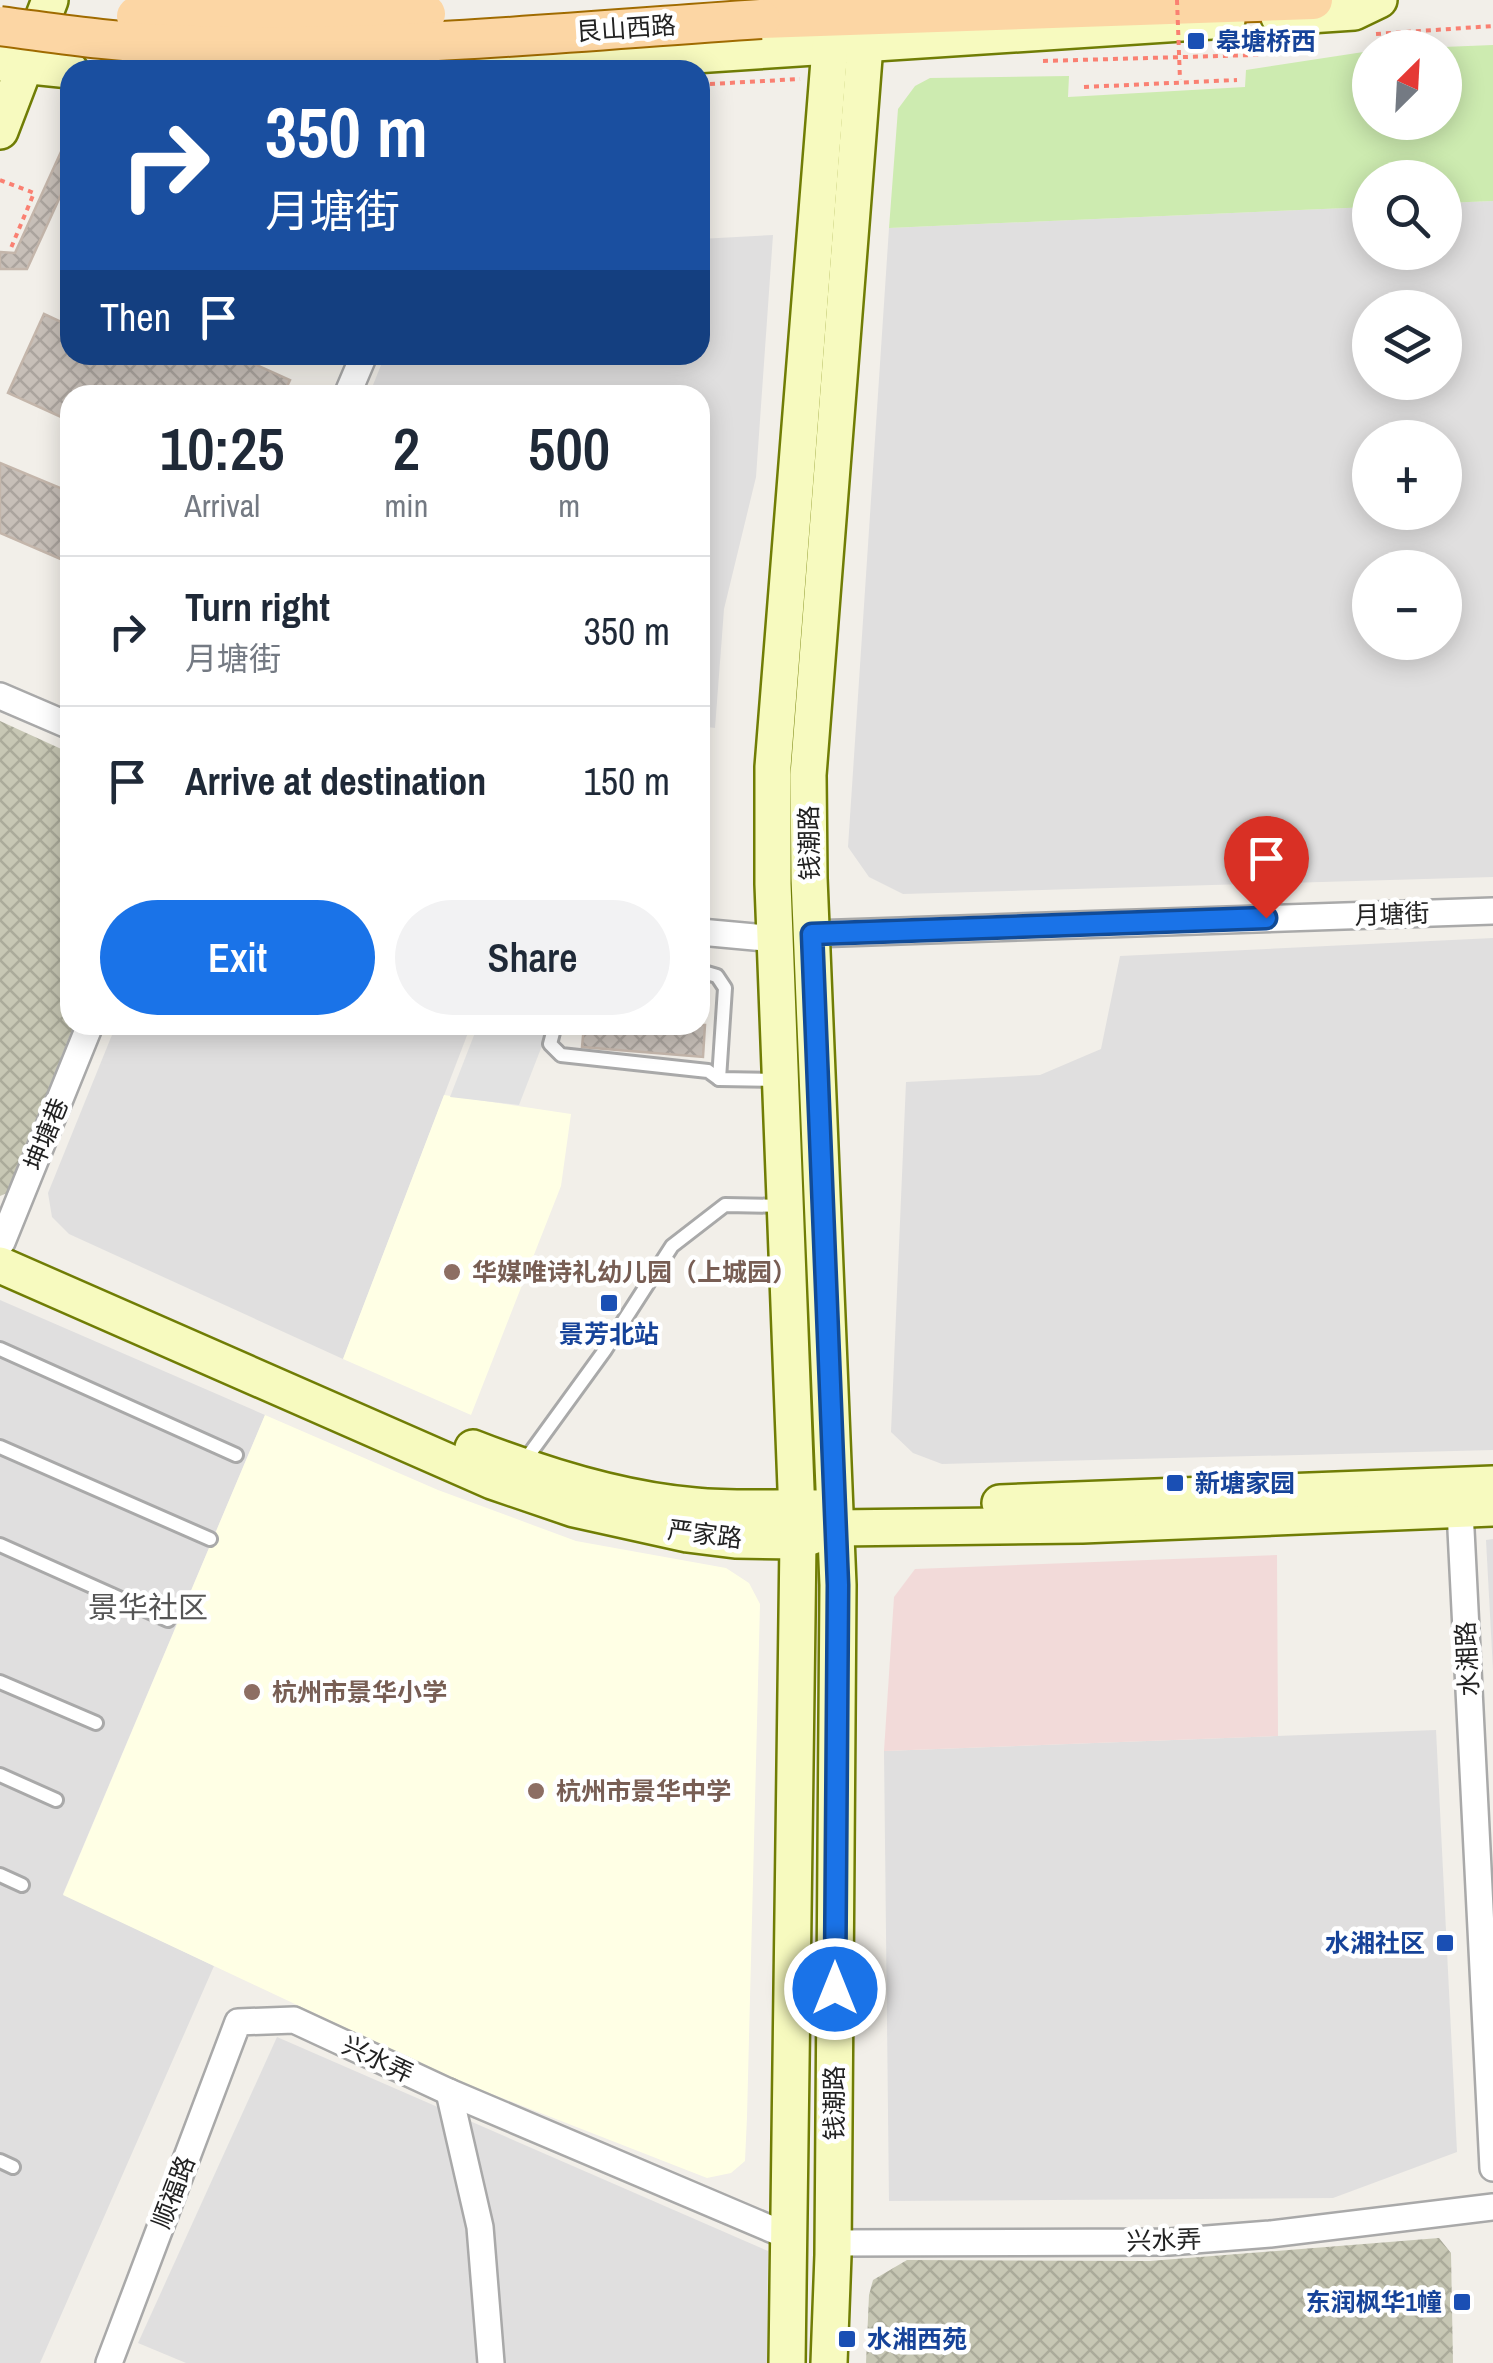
<!DOCTYPE html>
<meta charset="utf-8">
<style>
:root{--surface:#fff;--page:#f2f2f3;--text:#1f2937;--muted:#747a83;--line:#e0e1e3;--accent:#1a73e8}
body{margin:0;font-family:"Archivo Narrow","Noto Sans SC",sans-serif;background:var(--page);color:var(--text);height:100vh;display:flex;flex-direction:column;font-size:38px;white-space:nowrap}
*{box-sizing:border-box;margin:0}
p{font-size:32px;color:var(--muted)}
.icon{flex:none;width:55px;height:55px;fill:none;stroke:currentColor;stroke-width:2;stroke-linecap:round;stroke-linejoin:round}
.map{position:relative;flex:1;overflow:hidden}
.panel{position:absolute;left:60px;top:385px;width:650px;height:650px;display:flex;flex-direction:column;background:var(--surface);border-radius:30px;box-shadow:0 5px 25px #0003}
.panel>*{flex:none}
.banner{position:absolute;left:60px;top:60px;width:650px;height:305px;border-radius:30px;box-shadow:0 5px 25px #0003;background:#1a4fa0;color:#fff;overflow:hidden}
.needle{width:65px;rotate:24deg}
.controls{position:absolute;left:1352px;top:30px;display:grid;gap:20px}
.controls a{display:grid;place-items:center;width:110px;height:110px;border-radius:50%;background:var(--surface);box-shadow:0 5px 25px #0003;font-size:50px}
.pin{position:absolute;display:grid;place-items:center;width:85px;height:85px;color:#fff;margin:-102px -42px;border-radius:50% 50% 50% 0;rotate:-45deg;box-shadow:0 0 10px #0007}
.pin .icon{rotate:45deg}
.me{position:absolute;width:110px;margin:-55px;rotate:0deg;stroke-linejoin:round;filter:drop-shadow(0 0 8px #0008)}
.turn{display:flex;align-items:center;gap:35px;height:210px;padding:0 40px;font-size:45px}
.turn .icon{width:130px;height:130px;stroke-width:2.5}
.turn b{display:block;font-size:70px;line-height:85px}
.then{display:flex;align-items:center;height:95px;padding:0 40px;background:#0003;gap:20px;font-size:38px}
.eta{display:flex;justify-content:space-evenly;align-items:center;height:170px;text-align:center}
.eta b{font-size:60px;font-weight:600;line-height:70px}
.primary-button{display:flex;gap:20px;margin-top:auto;padding:20px 40px}
.primary-button a{flex:1;height:115px;border-radius:60px;background:var(--accent);color:#fff;font-size:40px;font-weight:600;line-height:115px;text-align:center}
.primary-button a+a{background:var(--page);color:var(--text)}
ul{padding:0;list-style:none}
li{display:flex;align-items:center;gap:30px;height:150px;padding:0 40px;border-top:2px solid var(--line)}
li div{flex:1}
li b{display:block;font-size:38px}
li em{font-style:normal}
.map>svg:first-child{display:block}
</style>
<div class="map">
<svg width="1493" height="2363" viewBox="0 0 1493 2363">
<defs>
<pattern id="construction-cross-hatch" width="8" height="8" patternUnits="userSpaceOnUse" patternTransform="scale(2.5)"><rect width="8" height="8" fill="#c7c7b4"/><path d="M0 0l8 8M0 8l8-8" fill="none" stroke="#abab9a"/></pattern>
<pattern id="building-cross-hatch" width="8" height="8" patternUnits="userSpaceOnUse" patternTransform="scale(2.5)"><rect width="8" height="8" fill="#c7bfb8"/><path d="M0 0l8 8M0 8l8-8" fill="none" stroke="#aba49e"/></pattern>
</defs>
<rect width="100%" height="100%" fill="#f2efe9"/>
<g fill="#e0dfdf" fill-rule="evenodd">
<path d="M1493,201V877L903,894L869,877L848,847L889,228L1370,207V252H1445V203ZM1370,308H1445V382H1370ZM1370,438H1445V512H1370ZM1370,568H1445V642H1370Z"/>
<path d="M773,235L756,477L724,609L715,728L700,726V395H369L385,355H700V239Z"/>
<path d="M1493,938V1450L942,1464L913,1453L891,1432L906,1082L1040,1075L1101,1049L1120,956Z"/>
<path d="M116,1025H471L343,1359L69,1234L52,1217L48,1193Z"/>
<path d="M0,1300L265,1415L63,1894L214,1966L40,2363H0Z"/>
<path d="M1493,1539V1670L1486,1540Z"/>
<path d="M1436,1730L1457,2152L1333,2198L889,2201L884,1751Z"/>
<path d="M277,2037L768,2251L767,2363H186L138,2343Z"/>
</g>
<path fill="#f2dad9" d="M1277,1555L1278,1736L884,1751L894,1597L915,1569Z"/>
<g fill="#ffffe5">
<path d="M444,1095L571,1114L561,1186L471,1415L343,1359Z"/>
<path d="M265,1415L438,1490L576,1541L726,1568L749,1583L760,1604L747,2117L745,2161L731,2173L707,2178L461,2082L63,1895Z"/>
</g>
<g fill="url(#construction-cross-hatch)">
<path d="M0,721L70,753V1025H74L7,1193L0,1196Z"/>
<path d="M1439,2238L1451,2253L1453,2363H866L869,2295L873,2280L907,2260L1150,2261Z"/>
</g>
<path fill="#cdebb0" d="M1493,45V201L1445,203V178H1370V207L889,228L898,109L915,86L930,78L1069,76L1068,97L1245,87L1246,70L1370,51V122H1445L1443,47Z"/>
<path fill="#e2e2e2" d="M478,1025H550L519,1105L450,1097Z"/>
<g fill="url(#building-cross-hatch)" stroke="#c4b6ab" stroke-width="2.5">
<path d="M70,132V175L27,269H0V252L15,253Z"/>
<path d="M44,314L70,326V355H234L290,380L283,395H70V421L8,393Z"/>
<path d="M0,463L70,492V563L0,533Z"/>
<path d="M584,1025H705L703,1057L582,1047Z"/>
</g>
<g fill="none" stroke-linecap="round" stroke-linejoin="round">
<g stroke="#a9a9a9" stroke-width="18">
<g id="lane">
<path d="M700,971L717,976L725,988L719,1079"/>
<path d="M555,1025L550,1044L561,1055L708,1071L719,1079L780,1080"/>
<path d="M0,1349L236,1455"/>
<path d="M0,1447L210,1539"/>
<path d="M523,1463L605,1350L672,1246L725,1205L785,1206"/>
<path d="M0,1545L168,1620"/>
<path d="M0,1682L96,1723"/>
<path d="M0,1775L56,1800"/>
<path d="M0,1875L22,1885"/>
<path d="M0,2161L13,2167"/>
</g>
</g>
<g stroke="#a9a9a9" stroke-width="30">
<g id="street">
<path d="M347,395L364,355"/>
<path d="M0,696L70,726"/>
<path d="M700,932L776,939"/>
<path d="M812,934L1493,911"/>
<path d="M2,1242L90,1025"/>
<path d="M1460,1510L1493,2168"/>
<path d="M449,2092L480,2227L491,2363"/>
<path d="M833,2243L1169,2242L1270,2234L1493,2207"/>
<path d="M109,2363L238,2022L294,2020L449,2092L790,2237"/>
</g>
</g>
<g stroke="#707d05" stroke-width="40">
<g id="secondary">
<path d="M1279,17L1354,12L1379,0"/>
<path d="M0,63L70,70"/>
<path d="M465,70L1227,20"/>
<path d="M0,131L50,0"/>
<path d="M0,1265L492,1481L574,1509L687,1534L735,1540L798,1541L836,1528L1082,1525L1493,1508"/>
<path d="M473,1448C542,1475 621,1500 695,1506C736,1510 777,1507 818,1508"/>
<path d="M1000,1503L1493,1484"/>
<path d="M787,2363L798,1541L773,884V767L830,48"/>
<path d="M829,2363L833,2255L838,1585L809,878L808,775L865,45"/>
</g>
</g>
<g stroke="#a06b00" stroke-width="42">
<path id="primary" d="M761,19L1313,0"/>
</g>
<g stroke="#fa8072" stroke-width="4" stroke-dasharray="5 5" stroke-linecap="butt">
<path d="M1376,34L1493,26"/>
<path d="M1043,61L1254,55L1307,45"/>
<path d="M710,84L800,79"/>
<path d="M1084,87L1237,80"/>
<path d="M0,180L34,193L11,248"/>
</g>
<use href="#lane" stroke="#fff" stroke-width="12"/>
<use href="#street" stroke="#fff" stroke-width="25"/>
<use href="#secondary" stroke="#f7fabf" stroke-width="35"/>
<use href="#primary" stroke="#fcd6a4" stroke-width="38"/>
<g stroke="#a06b00" stroke-width="42" stroke-linecap="butt">
<g id="primary-bridge">
<path d="M136,16L309,18L426,14"/>
<path d="M0,26C55,33 111,42 167,44C365,53 564,32 761,19"/>
</g>
</g>
<path stroke="#fa8072" stroke-width="4" stroke-dasharray="5 5" stroke-linecap="butt" d="M1177,0L1180,80"/>
<use href="#primary-bridge" stroke="#fcd6a4" stroke-width="38"/>
</g>
<g fill="none" stroke-linecap="round" stroke-linejoin="round">
<g stroke="#114b97" stroke-width="25">
<path id="route" d="M835,1989L838,1585L812,934L1266,918"/>
</g>
<use href="#route" stroke="#1a73e8" stroke-width="18"/>
</g>
<g fill="#1a4fb4" stroke="#fff" stroke-width="4">
<rect x="1186" y="31" width="20" height="20" rx="5"/>
<rect x="599" y="1293" width="20" height="20" rx="5"/>
<rect x="1165" y="1473" width="20" height="20" rx="5"/>
<rect x="1435" y="1933" width="20" height="20" rx="5"/>
<rect x="1452" y="2292" width="20" height="20" rx="5"/>
<rect x="837" y="2329" width="20" height="20" rx="5"/>
</g>
<g fill="#8d6e63" stroke="#fff" stroke-width="4">
<circle cx="452" cy="1272" r="10"/>
<circle cx="252" cy="1692" r="10"/>
<circle cx="536" cy="1791" r="10"/>
</g>
<g text-anchor="middle" dominant-baseline="central" stroke-width="9" stroke-linejoin="round" paint-order="stroke">
<g font-size="25" fill="#222" stroke="#fff">
<text transform="translate(626 28) rotate(-4)">艮山西路</text>
<text transform="translate(809 843) rotate(-91)">钱潮路</text>
<text transform="translate(1392 914) rotate(-2)">月塘街</text>
<text transform="translate(46 1134) rotate(-68)">坤塘巷</text>
<text transform="translate(705 1534) rotate(7)">严家路</text>
<text transform="translate(1467 1659) rotate(-93)">水湘路</text>
<text transform="translate(378 2059) rotate(25)">兴水弄</text>
<text transform="translate(834 2103) rotate(-90)">钱潮路</text>
<text transform="translate(173 2192) rotate(-69)">顺福路</text>
<text transform="translate(1164 2240) rotate(-2)">兴水弄</text>
</g>
<g font-size="25" font-weight="bold" fill="#164399" stroke="#fff" text-anchor="start">
<text x="1216" y="41">皋塘桥西</text>
<text x="609" y="1334" text-anchor="middle">景芳北站</text>
<text x="1195" y="1483">新塘家园</text>
<text x="1425" y="1943" text-anchor="end">水湘社区</text>
<text x="1442" y="2302" text-anchor="end">东润枫华1幢</text>
<text x="867" y="2339">水湘西苑</text>
</g>
<g font-size="25" font-weight="bold" fill="#785e54" stroke="#fff" text-anchor="start">
<text x="472" y="1272">华媒唯诗礼幼儿园（上城园）</text>
<text x="272" y="1692">杭州市景华小学</text>
<text x="556" y="1791">杭州市景华中学</text>
</g>
<g font-size="30" fill="#555" stroke="#fff">
<text x="148" y="1607">景华社区</text>
</g>
</g>
</svg>
<div class="controls">
<a><svg class="needle" viewBox="-14 -14 28 28"><path d="M0-13l5 13h-10z" fill="#e53935"/><path d="M0 13l5-13h-10z" fill="#747a83"/></svg></a>
<a><svg class="icon" aria-label="search" viewBox="0 0 24 24"><circle cx="10" cy="10" r="6"/><path d="M15 15l6 6"/></svg></a>
<a><svg class="icon" aria-label="layers" viewBox="0 0 24 24"><path d="M12 4l9 5-9 5-9-5zM3 14l9 5 9-5"/></svg></a>
<a>+</a>
<a>−</a>
</div>
<div class="pin" style="left:1266px;top:918px;background:#d93025"><svg class="icon" aria-label="arrive" viewBox="0 0 24 24"><path d="M6 21V4h12l-3 4 3 4H6"/></svg></div>
<svg class="me" style="left:835px;top:1989px" viewBox="-20 -20 40 40"><circle r="17" fill="#1a73e8" stroke="#fff" stroke-width="3"/><path d="M0-11L8 9 0 5-8 9z" fill="#fff"/></svg>
<div class="banner">
<div class="turn"><svg class="icon" aria-label="right" viewBox="0 0 24 24"><path d="M7 20v-9h11M14 6l5 5-5 5"/></svg><div><b>350 m</b>月塘街</div></div>
<div class="then">Then<svg class="icon" aria-label="arrive" viewBox="0 0 24 24"><path d="M6 21V4h12l-3 4 3 4H6"/></svg></div>
</div>
<section class="panel">
<div class="eta">
<div><b>10:25</b><p>Arrival</p></div>
<div><b>2</b><p>min</p></div>
<div><b>500</b><p>m</p></div>
</div>
<ul>
<li><svg class="icon" aria-label="right" viewBox="0 0 24 24"><path d="M7 20v-9h11M14 6l5 5-5 5"/></svg><div><b>Turn right</b><p>月塘街</p></div><em>350 m</em></li>
<li><svg class="icon" aria-label="arrive" viewBox="0 0 24 24"><path d="M6 21V4h12l-3 4 3 4H6"/></svg><div><b>Arrive at destination</b></div><em>150 m</em></li>
</ul>
<div class="primary-button"><a>Exit</a><a>Share</a></div>
</section>
</div>
